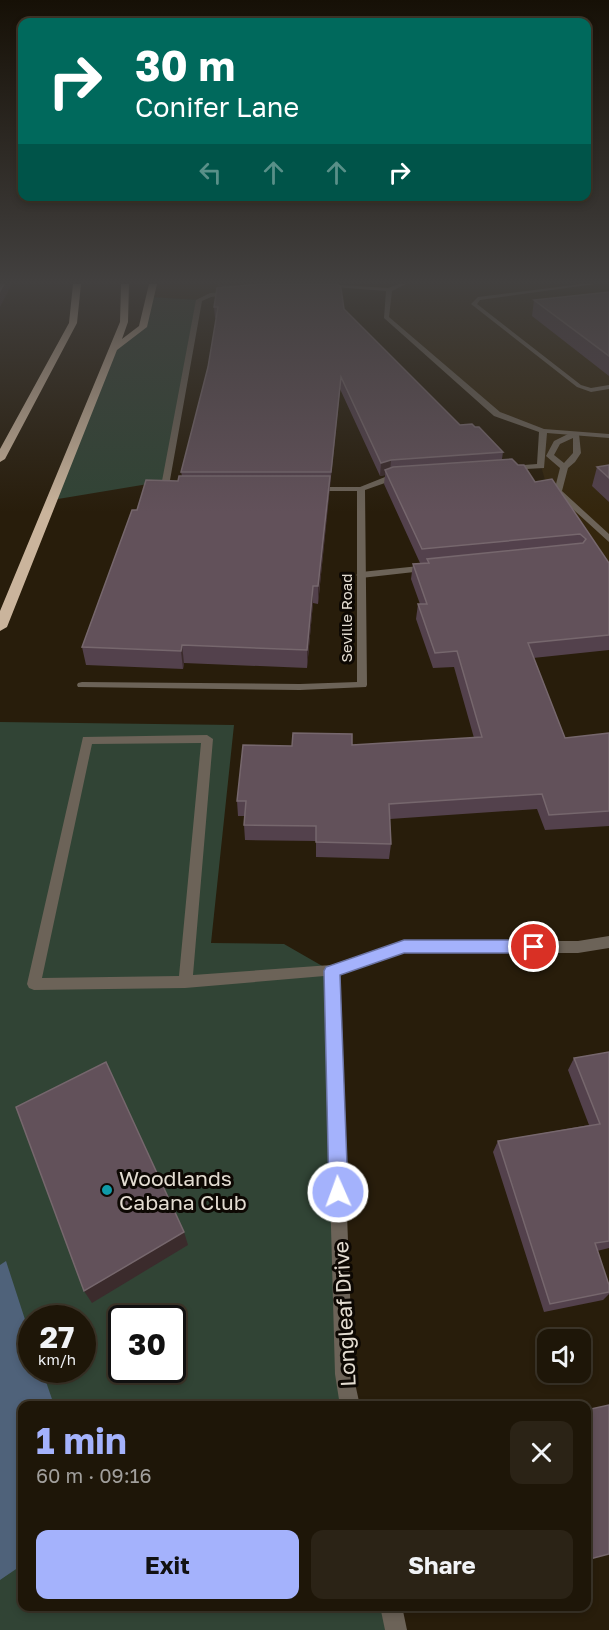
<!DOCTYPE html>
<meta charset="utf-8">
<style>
:root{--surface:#1e1608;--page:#2b2316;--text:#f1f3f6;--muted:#a19f9c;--line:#3c3529;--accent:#a4b2fc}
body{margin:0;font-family:"Golos Text",sans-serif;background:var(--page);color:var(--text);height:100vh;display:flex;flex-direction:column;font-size:22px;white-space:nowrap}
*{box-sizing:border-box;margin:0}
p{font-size:20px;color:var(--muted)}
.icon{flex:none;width:33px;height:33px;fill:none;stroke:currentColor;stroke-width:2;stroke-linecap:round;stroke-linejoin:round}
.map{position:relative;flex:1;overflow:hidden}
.details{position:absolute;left:18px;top:1401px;width:573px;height:210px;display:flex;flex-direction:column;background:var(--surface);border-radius:12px;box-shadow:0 3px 9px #0003,0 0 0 2px var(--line)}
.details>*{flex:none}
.top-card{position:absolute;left:18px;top:18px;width:573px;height:183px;border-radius:12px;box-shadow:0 3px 9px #0003,0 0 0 2px var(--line);background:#00695c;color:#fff;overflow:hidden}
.controls{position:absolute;left:537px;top:1329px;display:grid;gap:12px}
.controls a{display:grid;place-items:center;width:54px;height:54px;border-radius:12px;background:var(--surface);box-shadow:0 3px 9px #0003,0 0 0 2px var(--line);font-size:30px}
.speed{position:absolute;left:18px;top:1305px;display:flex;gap:12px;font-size:30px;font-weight:700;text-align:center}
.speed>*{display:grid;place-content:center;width:78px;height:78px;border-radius:50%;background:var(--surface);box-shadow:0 3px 9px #0003,0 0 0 2px var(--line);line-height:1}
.speed small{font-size:15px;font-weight:400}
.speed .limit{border:3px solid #111;border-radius:9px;background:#fff;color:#111}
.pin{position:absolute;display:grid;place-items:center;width:51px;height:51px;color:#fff;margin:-26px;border:3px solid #fff;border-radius:50%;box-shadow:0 2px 6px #0007}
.me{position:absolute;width:66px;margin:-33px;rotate:358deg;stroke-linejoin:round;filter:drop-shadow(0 0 4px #0008)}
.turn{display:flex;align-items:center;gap:21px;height:126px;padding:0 18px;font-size:27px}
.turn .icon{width:78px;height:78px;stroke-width:2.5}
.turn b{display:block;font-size:42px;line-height:51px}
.lanes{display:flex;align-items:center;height:57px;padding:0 18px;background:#0003;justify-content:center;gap:30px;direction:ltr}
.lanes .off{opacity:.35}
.round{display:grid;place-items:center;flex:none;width:63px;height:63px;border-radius:12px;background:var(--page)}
.head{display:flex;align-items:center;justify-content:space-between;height:102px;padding:0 18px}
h1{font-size:36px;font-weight:700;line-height:45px;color:var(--accent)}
.action{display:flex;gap:12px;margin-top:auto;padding:12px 18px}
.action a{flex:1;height:69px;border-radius:12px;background:var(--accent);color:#111;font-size:24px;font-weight:700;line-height:69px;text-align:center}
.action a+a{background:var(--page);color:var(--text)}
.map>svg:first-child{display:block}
</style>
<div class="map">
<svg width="609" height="1630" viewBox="0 0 609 1630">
<rect width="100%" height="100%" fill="#281d0b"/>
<path fill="#34260d" d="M153,284H609V567L552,505L541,466L543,431L497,414L386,317L388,290L318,285L210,295L199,300L150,297Z"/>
<g fill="#314435" fill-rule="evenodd">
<path d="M150,297L199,300L166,481L52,500L113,348L143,327Z"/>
<path d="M0,722L234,725L211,943L284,944L331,971L350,1405L22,1406V1606L391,1607L396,1630H0ZM32,1318H82V1370H32ZM122,1318H172V1370H122Z"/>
</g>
<path fill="#4f627a" d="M6,1261L31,1338L32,1370H42L54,1405L22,1406V1565L0,1580V1265Z"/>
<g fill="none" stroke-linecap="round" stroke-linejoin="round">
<g fill="#6c6358" fill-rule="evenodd">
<path d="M582,284H595L480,300L477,304L581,385L591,388L609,385V389L591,392L577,387L471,304L478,297Z"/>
<path d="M572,432L579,434L581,453L575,462L568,468L562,491L609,534V542L554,492L560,468L546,456L554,441ZM573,438V453L564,463L554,455L560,444Z"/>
<path d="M429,565L433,568L432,570L361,578L356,575L361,572Z"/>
<path d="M207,735L213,739L193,975L331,965L336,967L338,971L336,975L185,988L34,990L29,988L27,984L83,737ZM201,743L179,976L42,978L92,744Z"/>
</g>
<g fill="#6c6358" fill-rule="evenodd">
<path d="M399,284H406L392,291L389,317L500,412L544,429L609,434V438L547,433L544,468L508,470L507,468L511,466L537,464L539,432L494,416L384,318L386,291L321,286L324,284L388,288Z"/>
<path d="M234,292V294L211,297L202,301L170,480L181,488L174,490L162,481L196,300L210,293Z"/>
<path d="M390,475H398L402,477L365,490L367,685L366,687L300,690L78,687L77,685L78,683L82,682L300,684L357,682V491H314L310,489L314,487H360Z"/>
<path d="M609,936V948L578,953H404L338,975L353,1374L360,1406H340L335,1374L324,971L326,967L404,941H578Z"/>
<path d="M380,1606H402L407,1630H385Z"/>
</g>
<g fill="#cab49c" fill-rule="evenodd">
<path d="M73,284H81L77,323L5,459L0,462V449L69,323Z"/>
<path d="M121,284H129L128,322L122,339L139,326L149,284H157L147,327L117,350L7,627L0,631V611L120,322Z"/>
</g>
</g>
<g fill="#53414c">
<path d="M218,284H337L344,309L460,425L503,452L502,459L535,482L609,563V650L533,658L565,738L609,733V826L545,830L537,809L390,819L391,844L389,859L316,857V841L245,840L244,825V816H238L237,801L292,746L352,745L474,738L454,667L433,668L416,619L418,604H420L411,579L413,564L420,563L384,484L385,475L380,476L340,389L318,604L313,603L307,668L184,663L183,669L86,665L82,647L137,510L178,481L182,476L181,472L208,367L216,318H215L214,307L219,288Z"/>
<path d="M609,292V376L532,316L534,300Z"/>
<path d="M609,465V502L592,486L597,467Z"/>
<path d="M609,1052V1248L597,1251L609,1285V1294L603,1300L544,1312L493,1152L498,1141L589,1125L568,1070L574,1058Z"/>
</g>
<g fill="#3b2b2c">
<path d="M4,284H12L0,307V291Z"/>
<path d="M219,284H308L220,290Z"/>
<path d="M341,377L340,389L330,485L331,472Z"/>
<path d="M391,460L390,473L385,470V475L380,476L381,463Z"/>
<path d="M330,476L329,493L318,604V586Z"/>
<path d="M313,586V603L307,668V650Z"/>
<path d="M182,645L184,663L183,669L181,651Z"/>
<path d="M184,1232L188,1245L92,1303L84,1291Z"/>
</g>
<g fill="#62515a" stroke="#76676d" stroke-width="1.5">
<path d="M0,284H4L0,291Z"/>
<path d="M263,284H337L341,288L344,309L460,425L472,424L475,427H479L503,452L391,460L381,463L341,377L331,472H181L208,367L218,307H214L217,288Z"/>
<path d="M609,292V356L534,300Z"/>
<path d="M512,459L518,465H524L535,482L552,479L609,563V635L528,643L565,738L609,733V811L549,815L542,794L389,804L391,844L316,842V826L244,825L246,801H237L243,745L292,746L293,733L352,734V745L482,737L457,651L435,653L418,604H427L413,564L429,563L427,559L583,543L586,539L580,534L422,549L385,470L393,467Z"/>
<path d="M609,465V478L597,467Z"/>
<path d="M179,476H330L318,586H313L307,650L182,645L181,651L82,647L132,510H137L146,480L178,481Z"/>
<path d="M609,1052V1241L595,1243L609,1285V1292L550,1304L498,1141L600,1124L574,1058Z"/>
<path d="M106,1062L184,1232L84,1291L16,1107Z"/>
<path d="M609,1405V1554L586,1560V1410Z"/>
</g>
<linearGradient id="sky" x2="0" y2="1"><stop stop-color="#161006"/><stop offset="0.55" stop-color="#42403f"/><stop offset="1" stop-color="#42403f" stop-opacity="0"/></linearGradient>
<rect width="609" height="512" fill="url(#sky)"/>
<path fill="#a4b2fc" stroke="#6b74a4" stroke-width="1.5" d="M404,940H534L540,942L542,947L540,952L534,953H404L340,975L348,1192L345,1198L338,1201L331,1198L329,1192L324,971L326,967Z"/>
<circle fill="#0f9aa8" stroke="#0d0803" stroke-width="2" cx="107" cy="1190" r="6"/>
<g text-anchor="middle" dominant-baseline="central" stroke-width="6" stroke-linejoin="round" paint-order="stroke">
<g font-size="15" fill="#e3dcd1" stroke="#0d0803">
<text transform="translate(346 618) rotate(-90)">Seville Road</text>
</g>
<g font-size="21" fill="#e3dcd1" stroke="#0d0803" text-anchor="start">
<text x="119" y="1178">Woodlands<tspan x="119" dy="24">Cabana Club</tspan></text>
</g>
<g font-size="21" fill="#e3dcd1" stroke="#0d0803">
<text transform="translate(344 1314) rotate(-93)">Longleaf Drive</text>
</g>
</g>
</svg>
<div class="controls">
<a><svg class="icon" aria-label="sound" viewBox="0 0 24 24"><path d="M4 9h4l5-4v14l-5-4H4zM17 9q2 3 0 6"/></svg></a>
</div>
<div class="speed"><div>27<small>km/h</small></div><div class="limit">30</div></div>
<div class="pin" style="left:534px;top:947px;background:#d93025"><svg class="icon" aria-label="arrive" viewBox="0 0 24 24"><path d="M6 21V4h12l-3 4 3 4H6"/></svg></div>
<svg class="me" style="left:338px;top:1192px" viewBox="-20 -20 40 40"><circle r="17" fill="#a4b2fc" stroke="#fff" stroke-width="3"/><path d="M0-11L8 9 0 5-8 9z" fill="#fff"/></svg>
<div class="top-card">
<div class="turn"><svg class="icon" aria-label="right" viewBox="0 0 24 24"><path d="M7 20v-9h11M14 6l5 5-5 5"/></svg><div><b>30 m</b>Conifer Lane</div></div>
<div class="lanes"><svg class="icon off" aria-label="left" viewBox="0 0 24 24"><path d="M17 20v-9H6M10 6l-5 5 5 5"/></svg><svg class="icon off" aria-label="ahead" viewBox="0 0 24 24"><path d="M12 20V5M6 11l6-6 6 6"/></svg><svg class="icon off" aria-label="ahead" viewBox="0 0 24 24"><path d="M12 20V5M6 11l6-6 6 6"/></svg><svg class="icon" aria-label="right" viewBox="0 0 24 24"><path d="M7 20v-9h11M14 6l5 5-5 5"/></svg></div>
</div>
<section class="details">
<div class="head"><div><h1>1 min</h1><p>60 m · 09:16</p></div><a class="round"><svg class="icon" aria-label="close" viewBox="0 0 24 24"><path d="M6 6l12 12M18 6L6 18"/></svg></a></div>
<div class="action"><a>Exit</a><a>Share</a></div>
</section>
</div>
